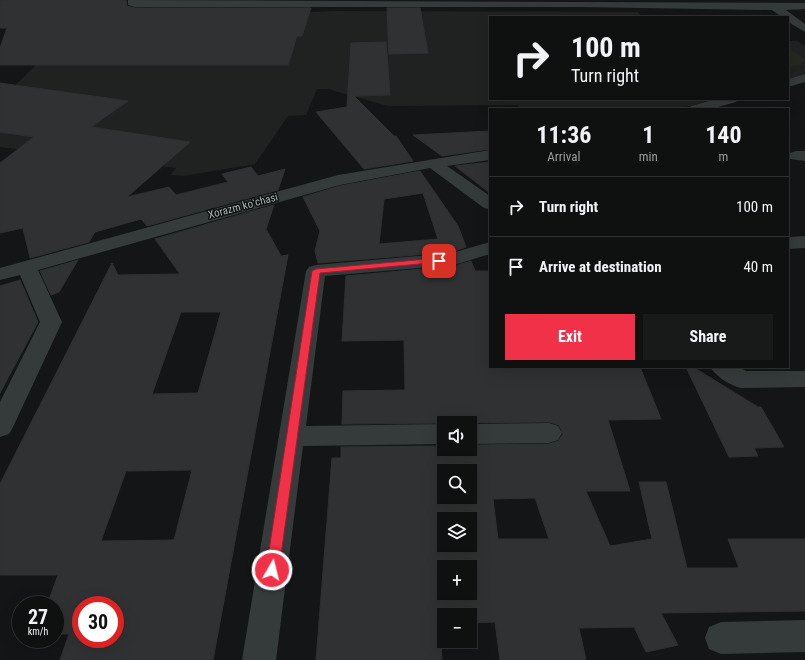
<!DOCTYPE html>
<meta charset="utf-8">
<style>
:root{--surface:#0f1010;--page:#181919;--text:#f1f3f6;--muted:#9b9d9f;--line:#2f3030;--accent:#f03147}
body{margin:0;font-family:"Roboto Condensed",sans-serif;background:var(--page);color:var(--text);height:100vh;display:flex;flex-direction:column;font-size:15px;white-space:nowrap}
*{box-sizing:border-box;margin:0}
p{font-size:13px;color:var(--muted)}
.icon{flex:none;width:22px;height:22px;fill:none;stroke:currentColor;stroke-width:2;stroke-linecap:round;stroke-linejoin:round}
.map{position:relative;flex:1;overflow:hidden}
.details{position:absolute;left:489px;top:108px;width:300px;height:260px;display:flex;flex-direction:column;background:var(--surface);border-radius:0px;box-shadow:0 4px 16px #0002,0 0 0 1px var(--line)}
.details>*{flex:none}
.guide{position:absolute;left:489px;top:16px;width:300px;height:84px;border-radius:0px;box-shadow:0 4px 16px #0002,0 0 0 1px var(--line);background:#0f1010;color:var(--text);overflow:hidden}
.fabs{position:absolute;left:437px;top:416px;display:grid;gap:8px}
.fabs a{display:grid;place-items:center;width:40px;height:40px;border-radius:0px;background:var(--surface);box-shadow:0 4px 16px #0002,0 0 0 1px var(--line);font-size:20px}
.speed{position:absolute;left:12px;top:596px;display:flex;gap:8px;font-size:20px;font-weight:700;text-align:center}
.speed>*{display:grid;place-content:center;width:52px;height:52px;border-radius:50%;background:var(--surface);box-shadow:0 4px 16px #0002,0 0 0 1px var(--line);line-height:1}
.speed small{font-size:10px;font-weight:400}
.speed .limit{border:6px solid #d22;background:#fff;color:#111}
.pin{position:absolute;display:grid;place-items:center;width:34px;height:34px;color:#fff;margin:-17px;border-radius:8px;box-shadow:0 2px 6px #0006}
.me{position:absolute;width:44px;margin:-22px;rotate:8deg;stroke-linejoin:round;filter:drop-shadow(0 0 3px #0008)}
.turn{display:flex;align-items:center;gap:14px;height:84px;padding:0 16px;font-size:18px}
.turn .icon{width:52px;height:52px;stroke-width:2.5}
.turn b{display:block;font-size:28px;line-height:34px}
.eta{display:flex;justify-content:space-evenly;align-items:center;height:68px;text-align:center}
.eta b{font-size:24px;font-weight:700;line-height:28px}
.button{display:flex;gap:8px;margin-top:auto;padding:8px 16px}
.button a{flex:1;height:46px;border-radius:0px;background:var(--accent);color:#fff;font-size:16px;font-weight:700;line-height:46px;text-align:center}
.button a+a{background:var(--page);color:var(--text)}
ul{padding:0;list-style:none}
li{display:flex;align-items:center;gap:12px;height:60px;padding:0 16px;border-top:1px solid var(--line)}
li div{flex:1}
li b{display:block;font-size:15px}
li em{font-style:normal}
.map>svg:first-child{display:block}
</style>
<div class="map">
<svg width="805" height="660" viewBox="0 0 805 660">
<rect width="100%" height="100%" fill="#141516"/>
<g fill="#202222">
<path d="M335,11L638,12L642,17H490V99H715L679,109H522L518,105L388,106L328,89H317L306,115L288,116L255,164L183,176L170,175L176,168L0,147V100L91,12L287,13Z"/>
<path d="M788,41H798L805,46V74L788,79Z"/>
</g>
<path fill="#252820" d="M788,48L803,57L804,61L801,65L788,67Z"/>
<g fill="#2f3132" stroke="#2e3132" fill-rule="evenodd">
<path d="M0,0H126L127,6L135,8H311L302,36H297L288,65H0V48L7,28H0Z"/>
<path d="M387,8H420L428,53L389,54Z"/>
<path d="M386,42L390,95L354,96L394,136H396L413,161L364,169L316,112L347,107L351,43Z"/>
<path d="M0,83L128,101L91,127L190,142L127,197L169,187L176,195L228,182L222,174L251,167L258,176L285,169L278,190L147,226L141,219L95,232L89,242L30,258L23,228L0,233V163L34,137L0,132Z"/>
<path d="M490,131V149L442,156L413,135Z"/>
<path d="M490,162V193L455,166Z"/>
<path d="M420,171L458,226L466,247L452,252L318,263L315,251L320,231L303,197L340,186ZM423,193L438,239L379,244L384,199Z"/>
<path d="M274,205L266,229L281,256L288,255L213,660H60L69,634H55V605H47L58,575H0V484L112,263L118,275L180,274L155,239ZM181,312H221L198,393L152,394ZM192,470L174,540L101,541L126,471ZM81,605H115V639H81Z"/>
<path d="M78,260L59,292L51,295L40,271Z"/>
<path d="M471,261L475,271H490V367H640L661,419L608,420L630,491H586L610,546L652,539L639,482H666L687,568H739L728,539H805V611L661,613L678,645L646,652L634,627L579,628L586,660H500L495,622L470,623V615H444V623H440L442,660H316L332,458H341V447L444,446V449H470V445L549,444L558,441L563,434L559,425L549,422L342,424L343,391L405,390L404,340L342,341L346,276L454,266ZM444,471H470V497H444ZM535,498L549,539H498L493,499ZM444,519H470V545H444ZM444,567H470V593H444Z"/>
<path d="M20,280L38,322L0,393V286Z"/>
<path d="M686,367H693L758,407H761L784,447L754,448L758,456L729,457Z"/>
</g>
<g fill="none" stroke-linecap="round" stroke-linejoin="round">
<g fill="#353a3a" fill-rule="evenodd">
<path d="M128,0L805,3V9L786,10L805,24V32L788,22V17H782L772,10L580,7H135L128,5Z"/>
<path d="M805,74V82L788,87V79Z"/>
<path d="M716,99H738L736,102L711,109H689L691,106Z"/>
<path d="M490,150V160L447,166L490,196V209L484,208L430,168L340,185L38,270L62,322L13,427L9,434L0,437V402L40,322L20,275L0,280V268L338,175Z"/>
<path d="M796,151H805V161L790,159L788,156L790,153Z"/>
<path d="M805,236V248L788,249V237Z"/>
<path d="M490,242V254L454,265L325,276L306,426L444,424V444L303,446L276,660H242L306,271L309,267L316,265L452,253Z"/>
<path d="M710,367H739L746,371H805V387L741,388C729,385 717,377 710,367Z"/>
<path d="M549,423L558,426L562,433L558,440L549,443L470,444V424Z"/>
<path d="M805,620V652L721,654L709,649L705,638L709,627L721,622Z"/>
</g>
</g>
<path fill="#f03147" stroke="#9c202e" d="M439,258L443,261L442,262L320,273L279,570L277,575L272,576L268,575L266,570L312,271L316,269Z"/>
<g text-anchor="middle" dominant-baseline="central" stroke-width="3" stroke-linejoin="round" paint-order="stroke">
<g font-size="11" fill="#a6b6b4" stroke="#0f1010">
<text transform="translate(243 206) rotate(-15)">Xorazm koʻchasi</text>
</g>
</g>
</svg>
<div class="fabs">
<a><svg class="icon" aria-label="sound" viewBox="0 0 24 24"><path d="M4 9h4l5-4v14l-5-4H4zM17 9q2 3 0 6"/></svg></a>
<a><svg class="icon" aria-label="search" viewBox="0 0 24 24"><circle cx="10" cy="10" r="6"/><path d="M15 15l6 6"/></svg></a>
<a><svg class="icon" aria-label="layers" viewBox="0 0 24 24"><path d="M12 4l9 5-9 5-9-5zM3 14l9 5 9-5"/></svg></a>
<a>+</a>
<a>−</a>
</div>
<div class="speed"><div>27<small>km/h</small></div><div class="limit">30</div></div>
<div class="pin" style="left:439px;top:261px;background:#d93025"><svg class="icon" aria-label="arrive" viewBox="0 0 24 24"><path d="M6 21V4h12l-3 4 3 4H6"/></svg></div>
<svg class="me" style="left:272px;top:570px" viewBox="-20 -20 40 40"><circle r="17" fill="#f03147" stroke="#fff" stroke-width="3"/><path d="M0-11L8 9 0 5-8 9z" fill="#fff"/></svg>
<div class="guide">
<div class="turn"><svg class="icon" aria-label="right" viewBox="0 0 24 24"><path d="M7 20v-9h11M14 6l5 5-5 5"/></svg><div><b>100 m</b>Turn right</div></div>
</div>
<section class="details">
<div class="eta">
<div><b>11:36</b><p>Arrival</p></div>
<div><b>1</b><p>min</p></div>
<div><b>140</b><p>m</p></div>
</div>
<ul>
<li><svg class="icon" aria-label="right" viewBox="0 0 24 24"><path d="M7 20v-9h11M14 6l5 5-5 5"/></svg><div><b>Turn right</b></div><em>100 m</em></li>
<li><svg class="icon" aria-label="arrive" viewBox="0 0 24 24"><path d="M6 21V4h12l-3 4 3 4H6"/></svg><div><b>Arrive at destination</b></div><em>40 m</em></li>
</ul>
<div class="button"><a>Exit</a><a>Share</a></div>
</section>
</div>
